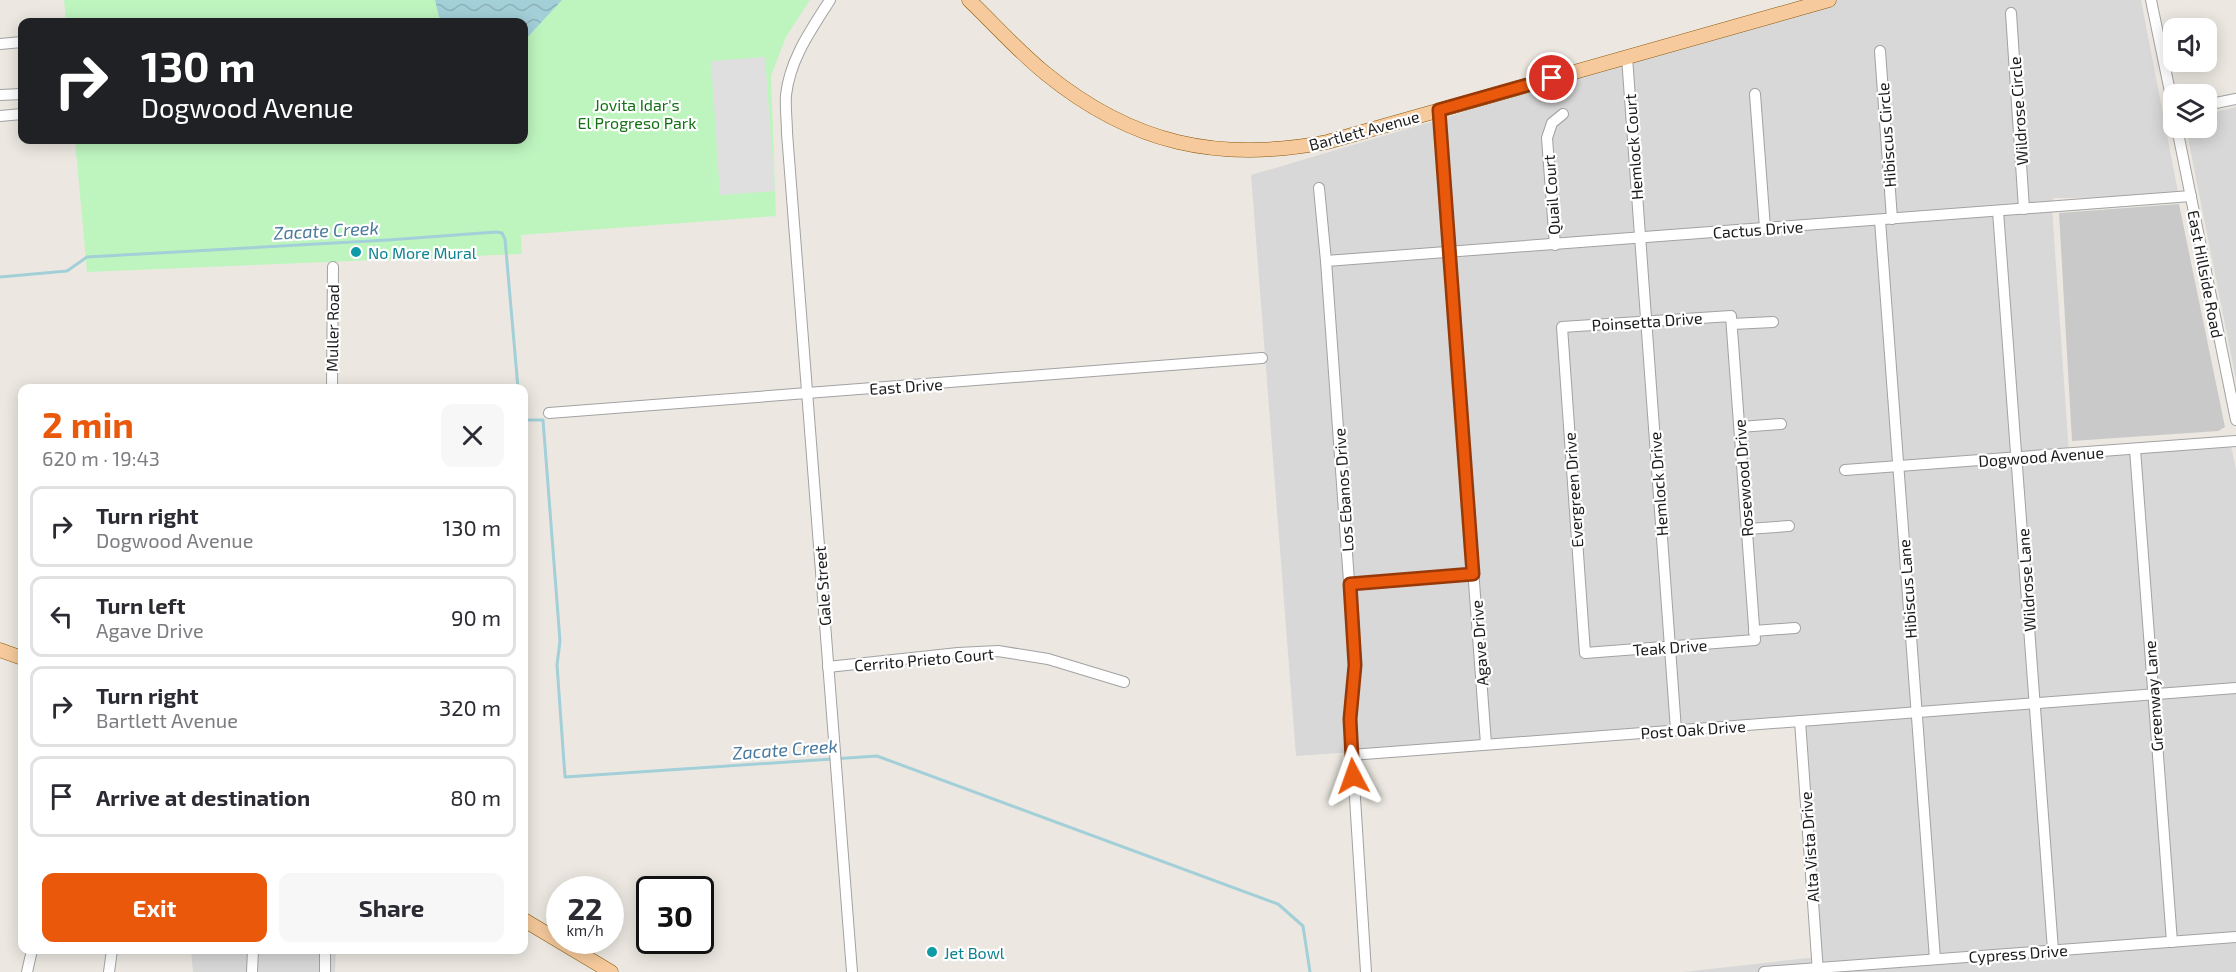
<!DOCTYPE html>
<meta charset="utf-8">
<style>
:root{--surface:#fff;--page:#f7f7f7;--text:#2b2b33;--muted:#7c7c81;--line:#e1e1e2;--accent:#ea580c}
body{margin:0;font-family:"Exo 2",sans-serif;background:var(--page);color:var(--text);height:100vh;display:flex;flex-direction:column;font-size:22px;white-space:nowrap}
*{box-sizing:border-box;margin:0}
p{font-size:20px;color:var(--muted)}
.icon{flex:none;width:33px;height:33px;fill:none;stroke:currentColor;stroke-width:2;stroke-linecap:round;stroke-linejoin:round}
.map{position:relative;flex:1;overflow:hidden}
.details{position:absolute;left:18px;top:384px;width:510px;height:570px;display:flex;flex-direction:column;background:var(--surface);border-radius:12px;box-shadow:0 3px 15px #0003}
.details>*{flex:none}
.top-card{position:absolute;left:18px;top:18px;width:510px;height:126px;border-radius:12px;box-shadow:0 3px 15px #0003;background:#202124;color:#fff;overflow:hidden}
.controls{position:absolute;left:2163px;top:18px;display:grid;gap:12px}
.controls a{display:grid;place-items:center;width:54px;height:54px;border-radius:12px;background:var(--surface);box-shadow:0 3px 15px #0003;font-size:30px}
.speed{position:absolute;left:546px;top:876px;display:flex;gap:12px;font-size:30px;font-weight:700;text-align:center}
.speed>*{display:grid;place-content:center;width:78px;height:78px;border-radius:50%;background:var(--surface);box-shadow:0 3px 15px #0003;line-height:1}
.speed small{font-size:15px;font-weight:400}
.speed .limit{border:3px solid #111;border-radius:9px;background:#fff;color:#111}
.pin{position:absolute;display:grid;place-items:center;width:51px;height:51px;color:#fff;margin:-26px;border:3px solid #fff;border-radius:50%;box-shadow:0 2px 6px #0007}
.me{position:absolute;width:66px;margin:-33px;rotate:356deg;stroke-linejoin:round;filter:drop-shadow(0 0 4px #0008)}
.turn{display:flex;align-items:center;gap:21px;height:126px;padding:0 24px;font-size:27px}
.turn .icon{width:78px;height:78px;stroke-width:2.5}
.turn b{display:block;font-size:42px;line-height:51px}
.round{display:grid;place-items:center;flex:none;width:63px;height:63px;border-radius:12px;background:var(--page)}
.headline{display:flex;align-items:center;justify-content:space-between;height:102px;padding:0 24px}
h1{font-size:36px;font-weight:700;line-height:45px;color:var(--accent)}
.primary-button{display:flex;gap:12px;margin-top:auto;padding:12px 24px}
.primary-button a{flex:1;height:69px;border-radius:12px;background:var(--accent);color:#fff;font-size:24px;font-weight:700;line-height:69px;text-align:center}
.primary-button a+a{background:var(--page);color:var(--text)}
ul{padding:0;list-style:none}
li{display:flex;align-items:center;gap:18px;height:81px;margin:0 12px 9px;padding:0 12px;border:3px solid var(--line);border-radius:12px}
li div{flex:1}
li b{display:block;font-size:22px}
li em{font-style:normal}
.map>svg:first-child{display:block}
</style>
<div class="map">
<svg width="2236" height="972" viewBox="0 0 2236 972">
<defs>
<pattern id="water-waves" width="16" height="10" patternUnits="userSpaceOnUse" patternTransform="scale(1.5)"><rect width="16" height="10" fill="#a3cfd8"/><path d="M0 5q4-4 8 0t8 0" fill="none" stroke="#8cb1b9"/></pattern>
</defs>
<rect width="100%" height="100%" fill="#ece8e1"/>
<g fill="#d9d8d8">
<path d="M1829,0H2141L2179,197L2053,198L2052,207L2069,454L2230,442L2236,469V972H1683L1817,957L1800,721L1296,756L1251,175L1451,116L1634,55Z"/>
<path d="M2236,107V380L2186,128H2206L2207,114Z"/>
<path d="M191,950H336L335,972H193Z"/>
</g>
<path fill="#c9c9c9" d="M2179,204L2225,427L2218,431L2072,441L2059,213Z"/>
<path fill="#bef5bf" d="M64,0H810L786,37L771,76L776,216L521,235L522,254L87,272L75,140H524V22H66Z"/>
<path fill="#dfdfdf" d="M765,57L775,191L720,195L711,61Z"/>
<path fill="url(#water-waves)" d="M435,0H562L524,41V22H446L439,17Z"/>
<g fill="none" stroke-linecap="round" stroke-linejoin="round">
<g stroke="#a3cfd8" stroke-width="3">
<path d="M0,277L67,271L87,257L388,240L496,232L502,233L505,239L518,388"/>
<path d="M524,420H543L560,641L557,665L565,777L877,756L1278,904L1303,926L1310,972"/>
</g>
<g stroke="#a2a2a2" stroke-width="12">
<g id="minor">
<path d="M830,0C811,30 790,59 786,95C785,107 787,120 787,133L852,972"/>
<path d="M2151,0L2174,111"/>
<path d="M2011,13L2024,209"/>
<path d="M0,44L22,42"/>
<path d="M1880,51L1892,219"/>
<path d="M1627,57L1676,730"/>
<path d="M1755,94L1765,228"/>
<path d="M0,95L22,94"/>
<path d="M2206,105L2236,99"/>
<path d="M1439,110L1486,744"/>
<path d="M0,116L22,114"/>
<path d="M2177,128L2236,420"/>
<path d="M1319,188L1326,261L1355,665L1350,719L1366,972"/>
<path d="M1998,211L2053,950"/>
<path d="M1880,220L1935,959"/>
<path d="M1555,245L1547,138L1552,123L1563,114"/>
<path d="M1326,261L2191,196"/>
<path d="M1731,316L1755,640L1585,653L1562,327Z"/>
<path d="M1732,324L1773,322"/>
<path d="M332,388L333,267"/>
<path d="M549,413L1262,358"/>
<path d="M1740,427L1781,424"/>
<path d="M2135,449L2172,942"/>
<path d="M1845,470L2236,441"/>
<path d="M1747,529L1789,526"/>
<path d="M1350,584L1473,574"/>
<path d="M1754,631L1795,628"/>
<path d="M828,667L958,653L998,651L1048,659L1124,682"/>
<path d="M1800,721L1818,972"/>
<path d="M1351,755L2236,688"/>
<path d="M27,972L32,950"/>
<path d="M109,972L112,950"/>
<path d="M252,972L253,950"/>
<path d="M325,972V950"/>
<path d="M1764,972L2236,937"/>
</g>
</g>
<g stroke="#8a5708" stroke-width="15">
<g id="major">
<path d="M969,0C994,24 1018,51 1045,73C1132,144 1218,163 1327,142L1829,0"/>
<path d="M0,650L22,658"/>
<path d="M524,920L611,972"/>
</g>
</g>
<use href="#minor" stroke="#fff" stroke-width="10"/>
<use href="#major" stroke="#f6ca9c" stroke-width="14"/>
</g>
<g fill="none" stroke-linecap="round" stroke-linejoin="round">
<g stroke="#983908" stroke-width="15">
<path id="route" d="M1353,776L1350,719L1355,665L1350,584L1473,574L1439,110L1552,78"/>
</g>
<use href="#route" stroke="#ea580c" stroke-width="10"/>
</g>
<g fill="#0f9aa8" stroke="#fff" stroke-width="2">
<circle cx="356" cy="252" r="6"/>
<circle cx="932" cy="952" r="6"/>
</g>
<g text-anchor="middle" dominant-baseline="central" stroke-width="4.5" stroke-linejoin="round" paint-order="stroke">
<g font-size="16" fill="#117113" stroke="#fff">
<text x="637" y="104">Jovita Idar's<tspan x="637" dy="18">El Progreso Park</tspan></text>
</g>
<g font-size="16" fill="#1b1b1b" stroke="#fff">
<text transform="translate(2018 111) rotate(-94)">Wildrose Circle</text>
<text transform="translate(1364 130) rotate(-15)">Bartlett Avenue</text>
<text transform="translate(1886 135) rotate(-94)">Hibiscus Circle</text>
<text transform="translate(1633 147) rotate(-94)">Hemlock Court</text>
<text transform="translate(1551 195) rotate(-94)">Quail Court</text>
<text transform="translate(1758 229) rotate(-4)">Cactus Drive</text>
<text transform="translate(2206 274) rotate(79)">East Hillside Road</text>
<text transform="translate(1647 321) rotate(-4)">Poinsetta Drive</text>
<text transform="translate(332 328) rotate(-89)">Muller Road</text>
<text transform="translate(906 386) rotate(-4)">East Drive</text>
<text transform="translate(2041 456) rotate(-4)">Dogwood Avenue</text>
<text transform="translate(1743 478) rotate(-94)">Rosewood Drive</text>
<text transform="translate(1658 484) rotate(-94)">Hemlock Drive</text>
<text transform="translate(1343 490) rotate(-94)">Los Ebanos Drive</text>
<text transform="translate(1573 490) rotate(-94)">Evergreen Drive</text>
<text transform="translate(2026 580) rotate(-94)">Wildrose Lane</text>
<text transform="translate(822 586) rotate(-94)">Gale Street</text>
<text transform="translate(1907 589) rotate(-94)">Hibiscus Lane</text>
<text transform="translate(1479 643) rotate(-94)">Agave Drive</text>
<text transform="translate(1670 647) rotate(-4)">Teak Drive</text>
<text transform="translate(924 659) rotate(-5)">Cerrito Prieto Court</text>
<text transform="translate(2153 696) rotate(-94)">Greenway Lane</text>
<text transform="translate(1693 729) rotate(-4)">Post Oak Drive</text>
<text transform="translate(1809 847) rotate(-94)">Alta Vista Drive</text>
<text transform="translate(2018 953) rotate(-4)">Cypress Drive</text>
</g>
<g font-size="16" fill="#0d838f" stroke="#fff" text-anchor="start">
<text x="368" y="252">No More Mural</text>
<text x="944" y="952">Jet Bowl</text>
</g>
<g font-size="18" font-style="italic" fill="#4b799d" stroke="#fff">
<text transform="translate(326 230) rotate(-3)">Zacate Creek</text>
<text transform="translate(785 749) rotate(-4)">Zacate Creek</text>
</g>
</g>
</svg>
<div class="controls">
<a><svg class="icon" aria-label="sound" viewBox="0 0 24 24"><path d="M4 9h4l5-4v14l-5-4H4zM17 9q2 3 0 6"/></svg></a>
<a><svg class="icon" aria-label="layers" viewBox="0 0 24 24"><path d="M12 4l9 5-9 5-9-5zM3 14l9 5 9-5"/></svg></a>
</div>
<div class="speed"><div>22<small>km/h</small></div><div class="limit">30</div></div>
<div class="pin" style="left:1552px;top:78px;background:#d93025"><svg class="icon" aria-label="arrive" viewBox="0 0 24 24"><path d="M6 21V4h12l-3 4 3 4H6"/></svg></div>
<svg class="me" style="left:1353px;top:776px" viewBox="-20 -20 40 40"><path d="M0-17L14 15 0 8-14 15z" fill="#ea580c" stroke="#fff" stroke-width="4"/></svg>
<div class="top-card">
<div class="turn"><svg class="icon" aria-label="right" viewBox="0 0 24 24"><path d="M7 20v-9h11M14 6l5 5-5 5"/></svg><div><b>130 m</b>Dogwood Avenue</div></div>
</div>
<section class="details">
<div class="headline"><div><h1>2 min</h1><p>620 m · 19:43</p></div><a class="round"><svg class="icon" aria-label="close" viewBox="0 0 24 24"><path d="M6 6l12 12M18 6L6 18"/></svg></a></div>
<ul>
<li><svg class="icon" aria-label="right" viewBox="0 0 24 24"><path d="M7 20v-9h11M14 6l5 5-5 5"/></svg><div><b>Turn right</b><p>Dogwood Avenue</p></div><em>130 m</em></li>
<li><svg class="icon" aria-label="left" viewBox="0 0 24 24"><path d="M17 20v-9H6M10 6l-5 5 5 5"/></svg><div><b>Turn left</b><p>Agave Drive</p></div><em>90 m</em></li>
<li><svg class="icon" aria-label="right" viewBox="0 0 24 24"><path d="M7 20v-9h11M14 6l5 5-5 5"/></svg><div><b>Turn right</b><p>Bartlett Avenue</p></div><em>320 m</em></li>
<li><svg class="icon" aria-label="arrive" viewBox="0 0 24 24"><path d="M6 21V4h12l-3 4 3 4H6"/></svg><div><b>Arrive at destination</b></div><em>80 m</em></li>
</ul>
<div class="primary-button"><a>Exit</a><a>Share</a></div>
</section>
</div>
